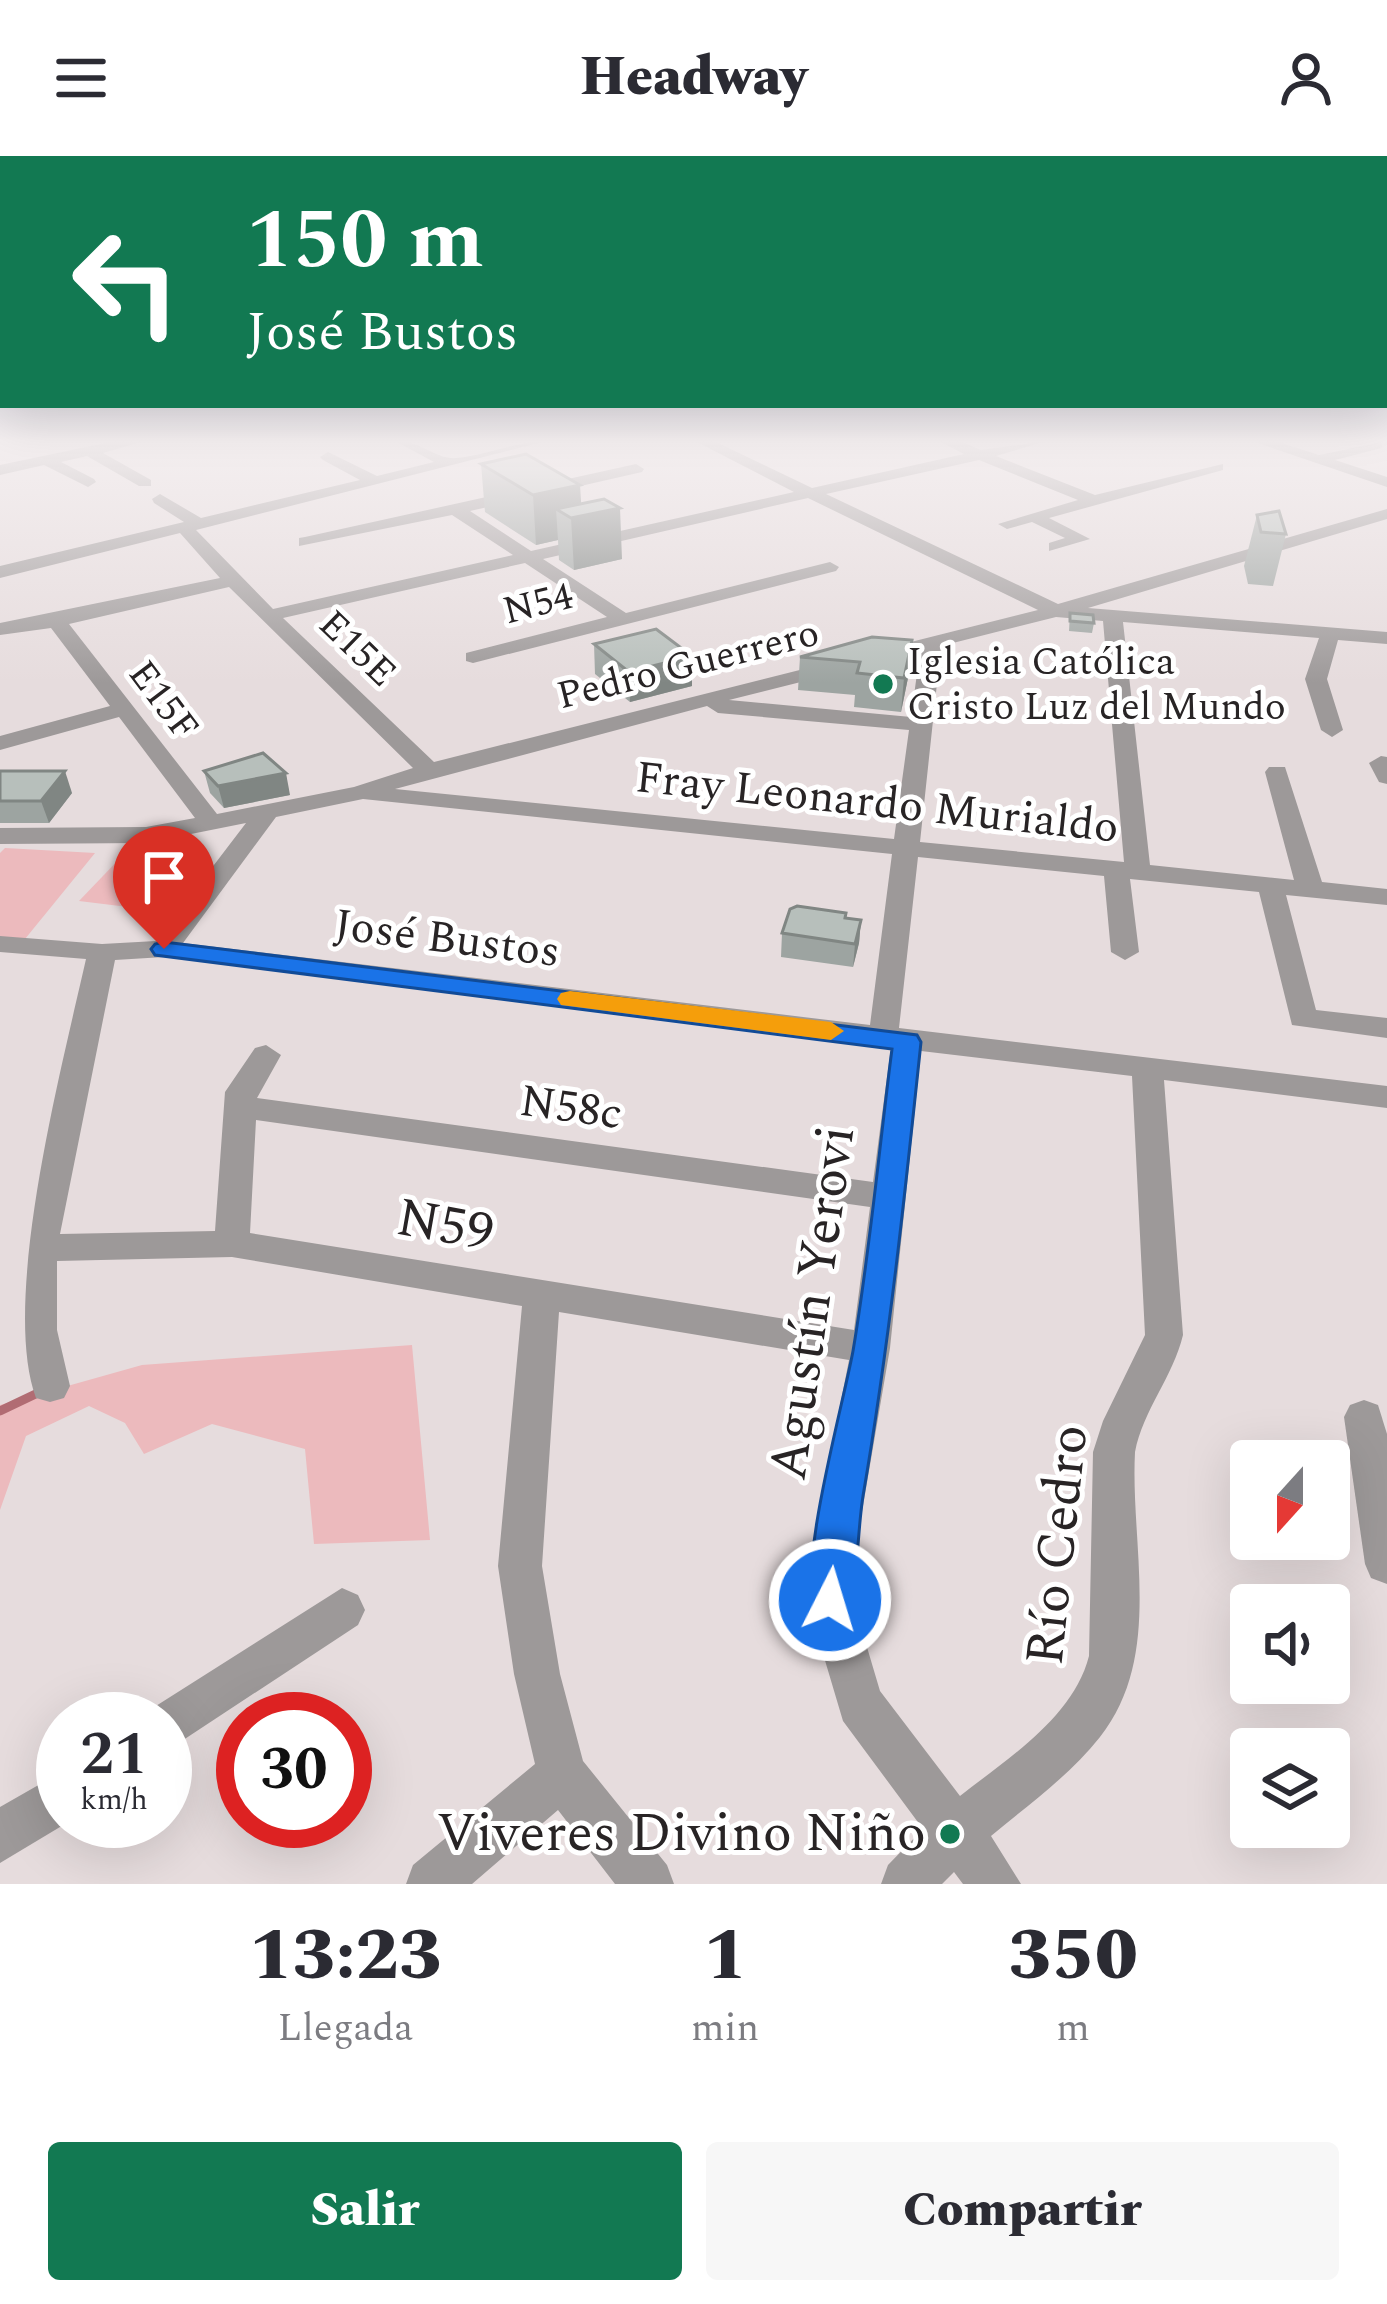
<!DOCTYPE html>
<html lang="es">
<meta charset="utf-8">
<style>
:root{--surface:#fff;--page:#f7f7f7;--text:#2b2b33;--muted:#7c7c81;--accent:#127952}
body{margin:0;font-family:Spectral,serif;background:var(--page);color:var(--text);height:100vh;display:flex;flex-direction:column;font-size:45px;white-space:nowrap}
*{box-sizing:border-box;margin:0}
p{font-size:39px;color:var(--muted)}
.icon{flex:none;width:66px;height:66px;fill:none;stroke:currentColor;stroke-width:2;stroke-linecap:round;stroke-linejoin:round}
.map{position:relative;height:1728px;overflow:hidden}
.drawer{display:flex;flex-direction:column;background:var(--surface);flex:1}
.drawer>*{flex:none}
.guide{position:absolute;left:0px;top:0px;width:1389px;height:252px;box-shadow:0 12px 48px #0002;background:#127952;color:#fff;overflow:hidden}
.needle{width:78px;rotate:201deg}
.controls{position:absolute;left:1230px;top:1284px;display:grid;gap:24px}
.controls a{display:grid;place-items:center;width:120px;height:120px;border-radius:12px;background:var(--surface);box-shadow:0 12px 48px #0002;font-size:60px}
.speed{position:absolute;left:36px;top:1536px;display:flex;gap:24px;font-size:60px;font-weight:700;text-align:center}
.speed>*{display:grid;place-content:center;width:156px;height:156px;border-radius:50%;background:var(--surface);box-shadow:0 12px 48px #0002;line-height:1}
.speed small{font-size:30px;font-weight:400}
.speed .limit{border:18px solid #d22;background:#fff;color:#111}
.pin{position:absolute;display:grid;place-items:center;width:102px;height:102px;color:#fff;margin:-123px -51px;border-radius:50% 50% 50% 0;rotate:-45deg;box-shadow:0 0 12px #0007}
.pin .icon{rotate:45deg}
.me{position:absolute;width:132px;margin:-66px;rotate:5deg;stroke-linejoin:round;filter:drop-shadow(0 0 9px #0008)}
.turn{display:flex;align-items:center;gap:42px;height:252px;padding:0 48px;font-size:54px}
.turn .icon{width:156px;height:156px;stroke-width:2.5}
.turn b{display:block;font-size:84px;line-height:102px}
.eta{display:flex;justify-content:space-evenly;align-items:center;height:204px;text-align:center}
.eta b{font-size:72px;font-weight:800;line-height:84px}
.primary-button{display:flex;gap:24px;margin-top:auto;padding:24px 48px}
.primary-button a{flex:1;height:138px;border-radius:12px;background:var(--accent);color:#fff;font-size:48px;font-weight:800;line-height:138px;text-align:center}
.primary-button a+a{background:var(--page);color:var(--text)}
header{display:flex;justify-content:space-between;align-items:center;height:156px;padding:0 48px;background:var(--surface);font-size:54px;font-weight:800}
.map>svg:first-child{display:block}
</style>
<header><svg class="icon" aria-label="menu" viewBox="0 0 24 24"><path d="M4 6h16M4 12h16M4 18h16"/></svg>Headway<svg class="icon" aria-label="person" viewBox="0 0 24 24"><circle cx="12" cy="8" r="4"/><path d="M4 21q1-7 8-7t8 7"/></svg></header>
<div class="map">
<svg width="1387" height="1728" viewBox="0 0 1387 1728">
<rect width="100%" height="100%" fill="#e6dcdd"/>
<g fill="#ecbabd">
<path d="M5,692L95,697L25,783L0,781V697Z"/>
<path d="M124,698L171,703L128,751L79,745Z"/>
<path d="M412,1189L430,1384L314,1388L305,1293L212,1268L144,1298L125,1267L89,1250L26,1280L0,1354V1249L142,1209Z"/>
</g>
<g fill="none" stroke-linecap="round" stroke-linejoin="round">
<path stroke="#b16c73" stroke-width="9" d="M0,1255L44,1234"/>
<g fill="#9d9999" fill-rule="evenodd">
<path d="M115,285H144L103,297L151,324V330H139L87,300L61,306L94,323L96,326L88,331L44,309L0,319V309Z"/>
<path d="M395,285C420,285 430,299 450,302C471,304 517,285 546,285L196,374L273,453L513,399L452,359L299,390V382L305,381L636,308L644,313L642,316L470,355L531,395L794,336L695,285H714L812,332L964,298L939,285H960L981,294L1047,285L996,300L1095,339L1223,308V314L1049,362L1090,383L1049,395V387L1065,382L1032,366L1007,373L998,368L1078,344L979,304L826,338L1058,448L1387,353V363L1088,452L1387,476V488L1338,484L1327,523L1343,574L1332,581L1321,574L1305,523L1319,482L1123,466L1150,709L1294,724L1265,616L1269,611H1285L1322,726L1387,733V749L1286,739L1316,854L1387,862V882L1292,869L1259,736L1130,723L1139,796L1125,804L1111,796L1104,720L918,701L899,872L1387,930V952L1164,924L1183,1179C1173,1221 1143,1254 1135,1296C1130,1390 1164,1500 1100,1581C1069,1620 1028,1649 991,1680L1021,1728H963L954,1716L942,1728H881L888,1709L923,1673L843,1565L807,1444L812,1391L849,1204L559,1156L542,1410L560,1518L583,1605L667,1709L674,1728H615L558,1654L472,1728H406L413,1709L535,1608L514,1518L498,1410L522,1150L232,1101L57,1105V1174L70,1230L64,1242L50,1246L36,1242C0,1144 62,911 86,803L0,796V780L102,788L156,785L246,667L146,687L0,688V672L146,671L195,662L119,561L0,594V580L110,550L51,472L0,479V467L220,422L180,377L0,422V410L184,366L154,347L152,343L160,338L201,362L360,324L323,304L320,301L328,296L377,320L434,306ZM808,342L1038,454L434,606L283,462L525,407L607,461L466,497V505L473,507L836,415L839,411L830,406L626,457L543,403ZM229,431L413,612L354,631L217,658L69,468ZM1056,461L1103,465L1124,706L920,686L941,490ZM920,496L911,561L729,544ZM707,550L718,557L909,574L894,683L395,633ZM363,643L892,698L870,869L183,787L276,661ZM164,801L891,891L873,1026L257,942L281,899L266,889L255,892L225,936L215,1075L60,1078L115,804ZM921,895L1132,920L1145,1179L1103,1265L1093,1296L1089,1500C1073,1562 1008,1602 960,1640L880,1535L853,1444L856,1391L890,1192ZM256,964L870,1051L854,1174L250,1077Z"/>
<path d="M1252,285H1275L1319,299L1382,286V292L1335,304L1387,321V331Z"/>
<path d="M1381,600L1387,601V628L1379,626L1369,607Z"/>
<path d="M1364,1244L1378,1249L1387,1278V1428L1371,1422L1365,1408L1344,1261L1350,1249Z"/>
<path d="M342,1432L358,1439L365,1454L358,1469L165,1596V1563H145L148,1555Z"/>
<path d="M63,1615V1665H70L0,1707V1651Z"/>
</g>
</g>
<g fill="#9da4a1">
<path d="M481,308L581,348L622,403L574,414L559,404L558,384L536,389L485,356Z"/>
<path d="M1257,359L1286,378L1273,430L1248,428L1244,410Z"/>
<path d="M1070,457L1094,467L1092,477L1069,475Z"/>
<path d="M912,484L909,517L901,556L854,551L855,539L798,534L800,501Z"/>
<path d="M594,488L692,530L630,546L595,518Z"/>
<path d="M0,615L72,637L49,667H0Z"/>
<path d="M204,615L290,639L224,652L210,637Z"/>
<path d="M846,757V762L861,764L859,787L853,811L781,801L782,777Z"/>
</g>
<g fill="#808683">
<path d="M580,329L582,360L620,352L622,403L574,414L571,362L556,353L558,384L536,389L533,339Z"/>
<path d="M912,484L909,517L901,556L904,522Z"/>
<path d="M692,500V530L630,546L629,516Z"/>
<path d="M65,615L72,637L49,667L41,645Z"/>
<path d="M286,617L290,639L224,652L218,630Z"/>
<path d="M861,764L859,787L853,811L855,788Z"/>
</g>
<g fill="#b7bfbb" stroke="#808683" stroke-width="3">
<path d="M526,298L580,329L533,339L481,308Z"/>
<path d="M604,343L620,352L571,362L556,353Z"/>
<path d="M1279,355L1286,378L1261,376L1257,359Z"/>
<path d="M1070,457L1093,459L1094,467L1070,465Z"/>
<path d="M656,473L692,500L629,516L594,488Z"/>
<path d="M872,481L912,484L904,522L857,517L860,506L800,501Z"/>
<path d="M263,597L286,617L218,630L204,615Z"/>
<path d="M0,615H65L41,645H0Z"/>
<path d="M797,750L846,757L845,762L861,764L855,788L782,777L790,753Z"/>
</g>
<linearGradient id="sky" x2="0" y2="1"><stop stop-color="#9297b9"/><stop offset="0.54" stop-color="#f4eff0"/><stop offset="1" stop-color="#f4eff0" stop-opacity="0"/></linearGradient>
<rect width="1387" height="527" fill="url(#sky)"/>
<path fill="#1a73e8" stroke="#114b97" stroke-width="3" d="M164,786L917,879L921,886C905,1038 889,1189 863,1340C857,1377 859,1424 845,1458L830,1463L816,1458C796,1414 843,1250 853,1195C870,1095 879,993 892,893L155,799L151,793L155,788Z"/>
<path fill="#f59e0b" d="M570,835L831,866L844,875L831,884L561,849L557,843L561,837Z"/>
<g fill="#127952" stroke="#fff" stroke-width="4.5">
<circle cx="883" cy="528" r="12"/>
<circle cx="950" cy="1678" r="12"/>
</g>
<g text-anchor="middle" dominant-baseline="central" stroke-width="10" stroke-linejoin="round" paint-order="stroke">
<g font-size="39" fill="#282425" stroke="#fff">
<text transform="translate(538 448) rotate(-14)">N54</text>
<text transform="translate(357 493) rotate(44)">E15E</text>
<text transform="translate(688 509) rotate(-14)">Pedro Guerrero</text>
<text transform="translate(163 545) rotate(53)">E15F</text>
</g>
<g font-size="39" fill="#282425" stroke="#fff" text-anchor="start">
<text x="907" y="506">Iglesia Católica<tspan x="907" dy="45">Cristo Luz del Mundo</tspan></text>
</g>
<g font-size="45" fill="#282425" stroke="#fff">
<text transform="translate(877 647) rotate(6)">Fray Leonardo Murialdo</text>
<text transform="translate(447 783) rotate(7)">José Bustos</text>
<text transform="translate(571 952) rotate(8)">N58c</text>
</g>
<g font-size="54" fill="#282425" stroke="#fff">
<text transform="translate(445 1070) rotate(10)">N59</text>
<text transform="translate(813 1147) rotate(-82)">Agustín Yerovi</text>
<text transform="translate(1058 1389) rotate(-84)">Río Cedro</text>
</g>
<g font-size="54" fill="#282425" stroke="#fff" text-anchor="end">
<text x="926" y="1678">Viveres Divino Niño</text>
</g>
</g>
</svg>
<div class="controls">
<a><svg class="needle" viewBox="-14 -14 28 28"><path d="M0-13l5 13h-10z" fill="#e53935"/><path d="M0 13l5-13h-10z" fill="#7c7c81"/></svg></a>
<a><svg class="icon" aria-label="sound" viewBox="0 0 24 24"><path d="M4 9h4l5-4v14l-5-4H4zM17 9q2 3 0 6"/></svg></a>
<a><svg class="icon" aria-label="layers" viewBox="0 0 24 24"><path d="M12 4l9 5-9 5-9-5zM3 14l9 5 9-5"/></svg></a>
</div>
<div class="speed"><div>21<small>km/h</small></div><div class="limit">30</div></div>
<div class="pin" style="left:164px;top:793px;background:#d93025"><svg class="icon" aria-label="arrive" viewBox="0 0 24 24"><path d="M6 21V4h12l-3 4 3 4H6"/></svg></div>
<svg class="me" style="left:830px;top:1444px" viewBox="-20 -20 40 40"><circle r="17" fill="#1a73e8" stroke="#fff" stroke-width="3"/><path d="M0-11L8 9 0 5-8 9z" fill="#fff"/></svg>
<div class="guide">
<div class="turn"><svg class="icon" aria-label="left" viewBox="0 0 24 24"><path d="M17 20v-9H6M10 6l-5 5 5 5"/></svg><div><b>150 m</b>José Bustos</div></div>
</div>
</div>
<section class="drawer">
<div class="eta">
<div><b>13:23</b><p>Llegada</p></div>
<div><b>1</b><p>min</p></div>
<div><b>350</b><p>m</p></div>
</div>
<div class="primary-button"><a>Salir</a><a>Compartir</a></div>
</section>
